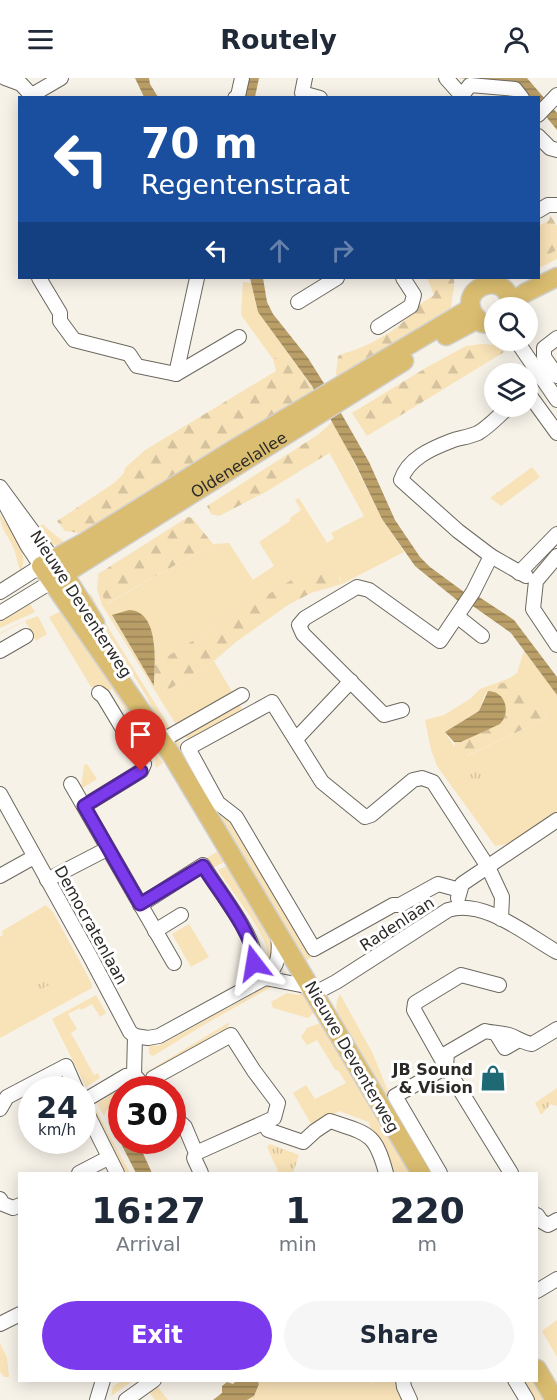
<!DOCTYPE html>
<style>
:root{--surface:#fff;--page:#f6f6f7;--text:#1f2937;--muted:#747a83;--accent:#7c3aed}
body{margin:0;font-family:"DejaVu Sans",sans-serif;background:var(--page);color:var(--text);height:100vh;display:flex;flex-direction:column;font-size:22px;white-space:nowrap}
*{box-sizing:border-box;margin:0}
p{font-size:20px;color:var(--muted)}
.icon{flex:none;width:33px;height:33px;fill:none;stroke:currentColor;stroke-width:2;stroke-linecap:round;stroke-linejoin:round}
.map{position:relative;flex:1;overflow:hidden}
.drawer{position:absolute;left:18px;top:1094px;width:520px;height:210px;display:flex;flex-direction:column;background:var(--surface);border-radius:0px;box-shadow:0 3px 15px #0003}
.drawer>*{flex:none}
.hud{position:absolute;left:18px;top:18px;width:522px;height:183px;border-radius:0px;box-shadow:0 3px 15px #0003;background:#1a4fa0;color:#fff;overflow:hidden}
.fabs{position:absolute;left:484px;top:219px;display:grid;gap:12px}
.fabs a{display:grid;place-items:center;width:54px;height:54px;border-radius:50%;background:var(--surface);box-shadow:0 3px 15px #0003;font-size:30px}
.speed{position:absolute;left:18px;top:998px;display:flex;gap:12px;font-size:30px;font-weight:700;text-align:center}
.speed>*{display:grid;place-content:center;width:78px;height:78px;border-radius:50%;background:var(--surface);box-shadow:0 3px 15px #0003;line-height:1}
.speed small{font-size:15px;font-weight:400}
.speed .limit{border:9px solid #d22;background:#fff;color:#111}
.pin{position:absolute;display:grid;place-items:center;width:51px;height:51px;color:#fff;margin:-62px -26px;border-radius:50% 50% 50% 0;rotate:-45deg;box-shadow:0 0 6px #0007}
.pin .icon{rotate:45deg}
.me{position:absolute;width:66px;margin:-33px;rotate:346deg;stroke-linejoin:round;filter:drop-shadow(0 0 4px #0008)}
.turn{display:flex;align-items:center;gap:21px;height:126px;padding:0 24px;font-size:27px}
.turn .icon{width:78px;height:78px;stroke-width:2.5}
.turn b{display:block;font-size:42px;line-height:51px}
.lanes{display:flex;align-items:center;height:57px;padding:0 24px;background:#0003;justify-content:center;gap:30px;direction:ltr}
.lanes .off{opacity:.35}
.eta{display:flex;justify-content:space-evenly;align-items:center;height:102px;text-align:center}
.eta b{font-size:36px;font-weight:700;line-height:42px}
.cta{display:flex;gap:12px;margin-top:auto;padding:12px 24px}
.cta a{flex:1;height:69px;border-radius:36px;background:var(--accent);color:#fff;font-size:24px;font-weight:700;line-height:69px;text-align:center}
.cta a+a{background:var(--page);color:var(--text)}
header{display:flex;justify-content:space-between;align-items:center;height:78px;padding:0 24px;background:var(--surface);font-size:27px;font-weight:700}
.map>svg:first-child{display:block}
</style>
<header><svg class="icon" aria-label="menu" viewBox="0 0 24 24"><path d="M4 6h16M4 12h16M4 18h16"/></svg>Routely<svg class="icon" aria-label="person" viewBox="0 0 24 24"><circle cx="12" cy="8" r="4"/><path d="M4 21q1-7 8-7t8 7"/></svg></header>
<div class="map">
<svg width="557" height="1322" viewBox="0 0 557 1322">
<defs>
<pattern id="forest-firs" width="22" height="20" patternUnits="userSpaceOnUse" patternTransform="scale(1.5)"><rect width="22" height="20" fill="#f8e2b8"/><path d="M5 1l3.5 6h-7zM16 11l3.5 6h-7z" fill="#d5c29e"/></pattern>
<pattern id="park-tufts" width="24" height="20" patternUnits="userSpaceOnUse" patternTransform="scale(1.5)"><rect width="24" height="20" fill="#f8e2b8"/><path d="M3 7l-1-3M5 7V3M7 7l1-3M15 17l-1-3M17 17v-4M19 17l1-3" fill="none" stroke="#d5c29e"/></pattern>
<pattern id="water-rules" width="6" height="5" patternUnits="userSpaceOnUse" patternTransform="scale(1.5)"><rect width="6" height="5" fill="#ba9e67"/><path d="M0 2.5h6" fill="none" stroke="#978155"/></pattern>
</defs>
<rect width="100%" height="100%" fill="#f7f2e8"/>
<g fill="#f8e2b8" fill-rule="evenodd">
<path d="M557,172V181L539,190L538,181Z"/>
<path d="M243,204L251,205L258,234L286,273L273,281L241,237Z"/>
<path d="M333,343L382,441L404,474L342,506L340,499L295,500L155,586L154,562L112,538L154,608L168,612L214,583L242,631L189,663L178,650L102,527L97,511L98,496L99,508L107,526L213,466L229,465L253,502L274,488L259,464L290,443V440L301,432L295,422L299,420L327,465L334,460L331,455L364,438L319,356Z"/>
<path d="M0,436C11,453 30,472 21,494C17,486 17,479 14,471C8,457 0,451 0,436Z"/>
<path d="M43,446C51,455 61,460 68,468C52,470 47,463 37,451Z"/>
<path d="M91,516L109,551L172,653L164,655L158,645L147,619L85,519Z"/>
<path d="M30,526L35,534L0,550V544Z"/>
<path d="M63,532L158,666L154,669L163,685L156,690L155,678L112,611L104,613L102,610L91,609L49,539Z"/>
<path d="M38,538L47,556L36,563L25,543L0,556V555C12,549 25,542 38,538Z"/>
<path d="M524,573L557,617V737L516,765L495,768L437,688L431,672L425,642L444,637L470,621L480,611L510,600L517,595ZM491,610L547,636V640L467,678L454,668L445,654L479,633L485,616Z"/>
<path d="M176,659L313,878L306,883L171,665Z"/>
<path d="M87,686L97,701L81,711L84,687Z"/>
<path d="M221,771L228,782L211,791L204,782Z"/>
<path d="M230,786L271,855L274,868L270,888L257,898L258,886L264,887C267,881 268,875 266,868C260,848 230,811 218,792Z"/>
<path d="M46,827L53,834L92,906V910L0,960V859L3,857L2,853Z"/>
<path d="M189,846L209,879L191,889L172,856Z"/>
<path d="M260,906L275,907L207,945L153,978L149,976V967L158,968L248,919L247,916Z"/>
<path d="M301,910L315,934L308,940L273,930L271,924L287,915L299,917Z"/>
<path d="M340,916L373,976L387,1011L435,1095H428L341,944C336,933 334,927 340,916Z"/>
<path d="M96,917L106,935L100,939L92,926L81,932L80,930L68,936L77,951L71,955L94,997L98,995L100,1000L86,1009L52,941Z"/>
<path d="M228,945L229,946L225,953L218,954L151,996L145,995Z"/>
<path d="M320,945H324L414,1095H393L390,1085L370,1049L369,1044L339,1033L313,1049L293,1015L306,1007L315,1021L346,1005L338,992L336,993L317,962L307,967L301,959L307,950Z"/>
<path d="M127,1007L135,1008L137,1011H122L121,1024L110,1027L104,1038L97,1025Z"/>
<path d="M92,1025L94,1028L130,1095H123L90,1027Z"/>
<path d="M557,1242V1279L542,1253Z"/>
<path d="M0,1265L7,1280L9,1299H4L0,1294Z"/>
<path d="M124,1302H134L111,1318L113,1308Z"/>
<path d="M257,1302H367L372,1305L377,1302H397L405,1322H247L254,1318L259,1306Z"/>
<path d="M521,1302H536L548,1322H533Z"/>
<path d="M157,1308L168,1322H155L149,1314Z"/>
</g>
<g fill="url(#forest-firs)">
<path d="M550,137L557,148V172L539,181V148L549,142Z"/>
<path d="M427,200H454C455,211 451,221 451,233L340,302L336,296L338,278C345,274 350,274 357,271C370,267 409,246 411,232L434,217Z"/>
<path d="M483,266L495,267L504,274L367,358L352,335L429,288L466,268Z"/>
<path d="M286,273L315,313L118,434L80,455L65,453L57,443L114,405L124,395L125,390L145,372L276,293L273,281Z"/>
<path d="M319,356L331,374L264,415L219,438L211,436L207,428Z"/>
<path d="M188,439L192,440L213,466L106,526L99,508L98,496Z"/>
<path d="M319,485H323L336,493L342,506L311,515L288,527L236,564L214,583L168,612L154,608L155,586Z"/>
<path d="M502,605C522,605 533,619 546,632L547,640L466,678C460,675 455,672 454,664H462L477,656L494,613H488L495,607Z"/>
</g>
<g fill="url(#park-tufts)">
<path d="M532,389L540,399L501,428L490,420Z"/>
<path d="M472,691C480,692 484,694 487,701C479,710 469,711 458,705L457,699L463,694Z"/>
<path d="M52,889L59,901L37,914L30,901Z"/>
<path d="M557,1010V1028L551,1026L541,1037L535,1025Z"/>
<path d="M270,1066L299,1077L293,1095H279L267,1069Z"/>
</g>
<g fill="url(#water-rules)">
<path d="M135,0H149L150,6L158,19H144Z"/>
<path d="M247,0H259L255,19L243,20Z"/>
<path d="M458,0H527L557,35V52L539,30L538,20L529,19L517,5Z"/>
<path d="M250,200H263L267,224L273,236L308,280L325,307L369,384L395,442L420,479L430,489L464,514L476,517L514,542L557,599V617L511,555L470,526L458,523L415,488L382,441L356,387L312,308L258,234Z"/>
<path d="M129,532C160,533 155,586 154,608L112,537Z"/>
<path d="M488,613C506,613 511,635 500,646L461,664H454L445,654L479,633Z"/>
<path d="M121,1030L122,1062H137L152,1095H136L112,1048L109,1040L110,1034Z"/>
<path d="M237,1302H257L259,1306L254,1318L247,1322H213L222,1315V1308L227,1304L233,1306Z"/>
</g>
<g fill="none" stroke-linecap="round" stroke-linejoin="round">
<g stroke="#6c685f" stroke-width="16">
<g id="minor">
<path d="M5,0L21,6L34,20"/>
<path d="M305,0L302,15L320,20"/>
<path d="M446,0L462,18"/>
<path d="M32,17L61,0"/>
<path d="M235,20L238,18L242,0"/>
<path d="M460,20L470,7L515,11L522,20"/>
<path d="M538,37L557,17"/>
<path d="M538,58L550,70L557,72"/>
<path d="M538,133L548,127H557"/>
<path d="M39,200L60,235V243L74,262L129,276L137,288L176,296L197,200"/>
<path d="M298,224L337,200"/>
<path d="M378,249L411,228L414,217L403,200"/>
<path d="M557,260L544,270V279L557,298"/>
<path d="M516,262L557,322"/>
<path d="M176,296L239,259"/>
<path d="M528,315L557,355"/>
<path d="M0,409L64,496L0,535"/>
<path d="M491,478L526,498"/>
<path d="M557,478L536,503L533,531L557,567"/>
<path d="M519,495L557,456"/>
<path d="M0,514L41,488L27,467L2,420"/>
<path d="M458,539L482,558"/>
<path d="M0,573L26,558"/>
<path d="M402,632L384,637L303,556L299,547L305,540L357,509L369,512L440,563L473,514L491,478L458,453L401,402C408,381 430,371 451,363C459,360 469,359 478,355C490,348 499,337 510,328"/>
<path d="M296,661L351,603"/>
<path d="M163,662L242,617"/>
<path d="M71,706L174,885"/>
<path d="M0,716L91,880L130,954L135,958L134,997"/>
<path d="M84,728L141,693L144,686L103,618L99,615"/>
<path d="M0,798L34,779"/>
<path d="M47,802L107,771"/>
<path d="M460,812L438,806L400,827H393L314,871L236,739L218,725L188,670L272,624L322,704L365,739L371,737L413,702L422,700L433,704L488,789L502,819L501,841"/>
<path d="M458,820L462,806L557,742"/>
<path d="M140,827L203,787C215,808 253,855 254,877C255,888 250,899 247,909"/>
<path d="M155,853L181,837"/>
<path d="M265,900L311,909"/>
<path d="M499,907L461,897L415,925L414,932L446,989L511,1095"/>
<path d="M315,915L336,904L448,832C483,820 527,857 557,874"/>
<path d="M497,957L505,970L519,962"/>
<path d="M135,958L148,960L159,958L265,900C279,888 280,875 278,857"/>
<path d="M446,989L447,975L485,953C493,955 502,955 509,957C518,960 523,965 532,966L557,951"/>
<path d="M134,997L147,1011"/>
<path d="M153,1000L231,957L254,993L278,1025L274,1040L196,1075"/>
<path d="M82,1024L126,998L134,997"/>
<path d="M82,1025L117,1095"/>
<path d="M0,1031L7,1019L66,988L76,1011"/>
<path d="M172,1037L185,1049L196,1075L194,1080L201,1095"/>
<path d="M265,1046L268,1052L303,1064L315,1053L330,1043C368,1056 375,1054 386,1095"/>
<path d="M79,1095L108,1080"/>
<path d="M440,1095L395,1018L446,989"/>
<path d="M0,1121L3,1126L13,1130L20,1127"/>
<path d="M537,1137L541,1143L548,1147L557,1142"/>
<path d="M537,1213L557,1201"/>
<path d="M0,1246L20,1236"/>
<path d="M403,1302L404,1309L410,1322"/>
<path d="M515,1302L527,1322"/>
<path d="M97,1322L103,1302"/>
<path d="M126,1322L154,1302"/>
</g>
</g>
<g stroke="#d1d0cf" stroke-width="21">
<g id="major">
<path d="M511,225L525,215L557,199"/>
<path d="M495,247L482,245C444,214 510,184 511,230"/>
<path d="M446,258L478,241"/>
<path id="s1" d="M95,545L64,496L404,283"/>
<path d="M421,1095L173,679L41,488L85,464L236,370L471,230"/>
<path d="M537,1291L555,1322"/>
</g>
</g>
<use href="#minor" stroke="#fff" stroke-width="14"/>
<use href="#major" stroke="#dabd70" stroke-width="18"/>
</g>
<g fill="none" stroke-linecap="round" stroke-linejoin="round">
<g stroke="#51269a" stroke-width="15">
<path id="route" d="M141,693L84,728L140,826L203,788C217,811 256,858 254,885"/>
</g>
<use href="#route" stroke="#7c3aed" stroke-width="10"/>
</g>
<defs>
<g id="shop-bare" transform="scale(2.07)"><path d="M-5-2.5h2.3a2.7 3.5 0 0 1 5.4 0H5L5.5 6h-11ZM-1.5-2.5h3a1.5 2.3 0 0 0-3 0Z" fill="#1e6973" stroke="#fff" stroke-width="2.5" paint-order="stroke"/></g>
</defs>
<g fill-rule="evenodd">
<use href="#shop-bare" x="493" y="1000"/>
</g>
<g text-anchor="middle" dominant-baseline="central" stroke-width="6" stroke-linejoin="round" paint-order="stroke">
<g font-size="16" fill="#2c2a27" stroke="#fff">
<text stroke="none"><textPath href="#s1" startOffset="264">Oldeneelallee</textPath></text>
<text transform="translate(81 526) rotate(57)">Nieuwe Deventerweg</text>
<text transform="translate(397 846) rotate(-33)">Radenlaan</text>
<text transform="translate(91 847) rotate(61)">Democratenlaan</text>
<text transform="translate(352 979) rotate(60)">Nieuwe Deventerweg</text>
</g>
<g font-size="16" font-weight="bold" fill="#2c2a27" stroke="#fff" text-anchor="end">
<text x="473" y="991">JB Sound<tspan x="473" dy="18">&amp; Vision</tspan></text>
</g>
</g>
</svg>
<div class="fabs">
<a><svg class="icon" aria-label="search" viewBox="0 0 24 24"><circle cx="10" cy="10" r="6"/><path d="M15 15l6 6"/></svg></a>
<a><svg class="icon" aria-label="layers" viewBox="0 0 24 24"><path d="M12 4l9 5-9 5-9-5zM3 14l9 5 9-5"/></svg></a>
</div>
<div class="speed"><div>24<small>km/h</small></div><div class="limit">30</div></div>
<div class="pin" style="left:141px;top:693px;background:#d93025"><svg class="icon" aria-label="arrive" viewBox="0 0 24 24"><path d="M6 21V4h12l-3 4 3 4H6"/></svg></div>
<svg class="me" style="left:254px;top:885px" viewBox="-20 -20 40 40"><path d="M0-17L14 15 0 8-14 15z" fill="#7c3aed" stroke="#fff" stroke-width="4"/></svg>
<div class="hud">
<div class="turn"><svg class="icon" aria-label="left" viewBox="0 0 24 24"><path d="M17 20v-9H6M10 6l-5 5 5 5"/></svg><div><b>70 m</b>Regentenstraat</div></div>
<div class="lanes"><svg class="icon" aria-label="left" viewBox="0 0 24 24"><path d="M17 20v-9H6M10 6l-5 5 5 5"/></svg><svg class="icon off" aria-label="ahead" viewBox="0 0 24 24"><path d="M12 20V5M6 11l6-6 6 6"/></svg><svg class="icon off" aria-label="right" viewBox="0 0 24 24"><path d="M7 20v-9h11M14 6l5 5-5 5"/></svg></div>
</div>
<section class="drawer">
<div class="eta">
<div><b>16:27</b><p>Arrival</p></div>
<div><b>1</b><p>min</p></div>
<div><b>220</b><p>m</p></div>
</div>
<div class="cta"><a>Exit</a><a>Share</a></div>
</section>
</div>
